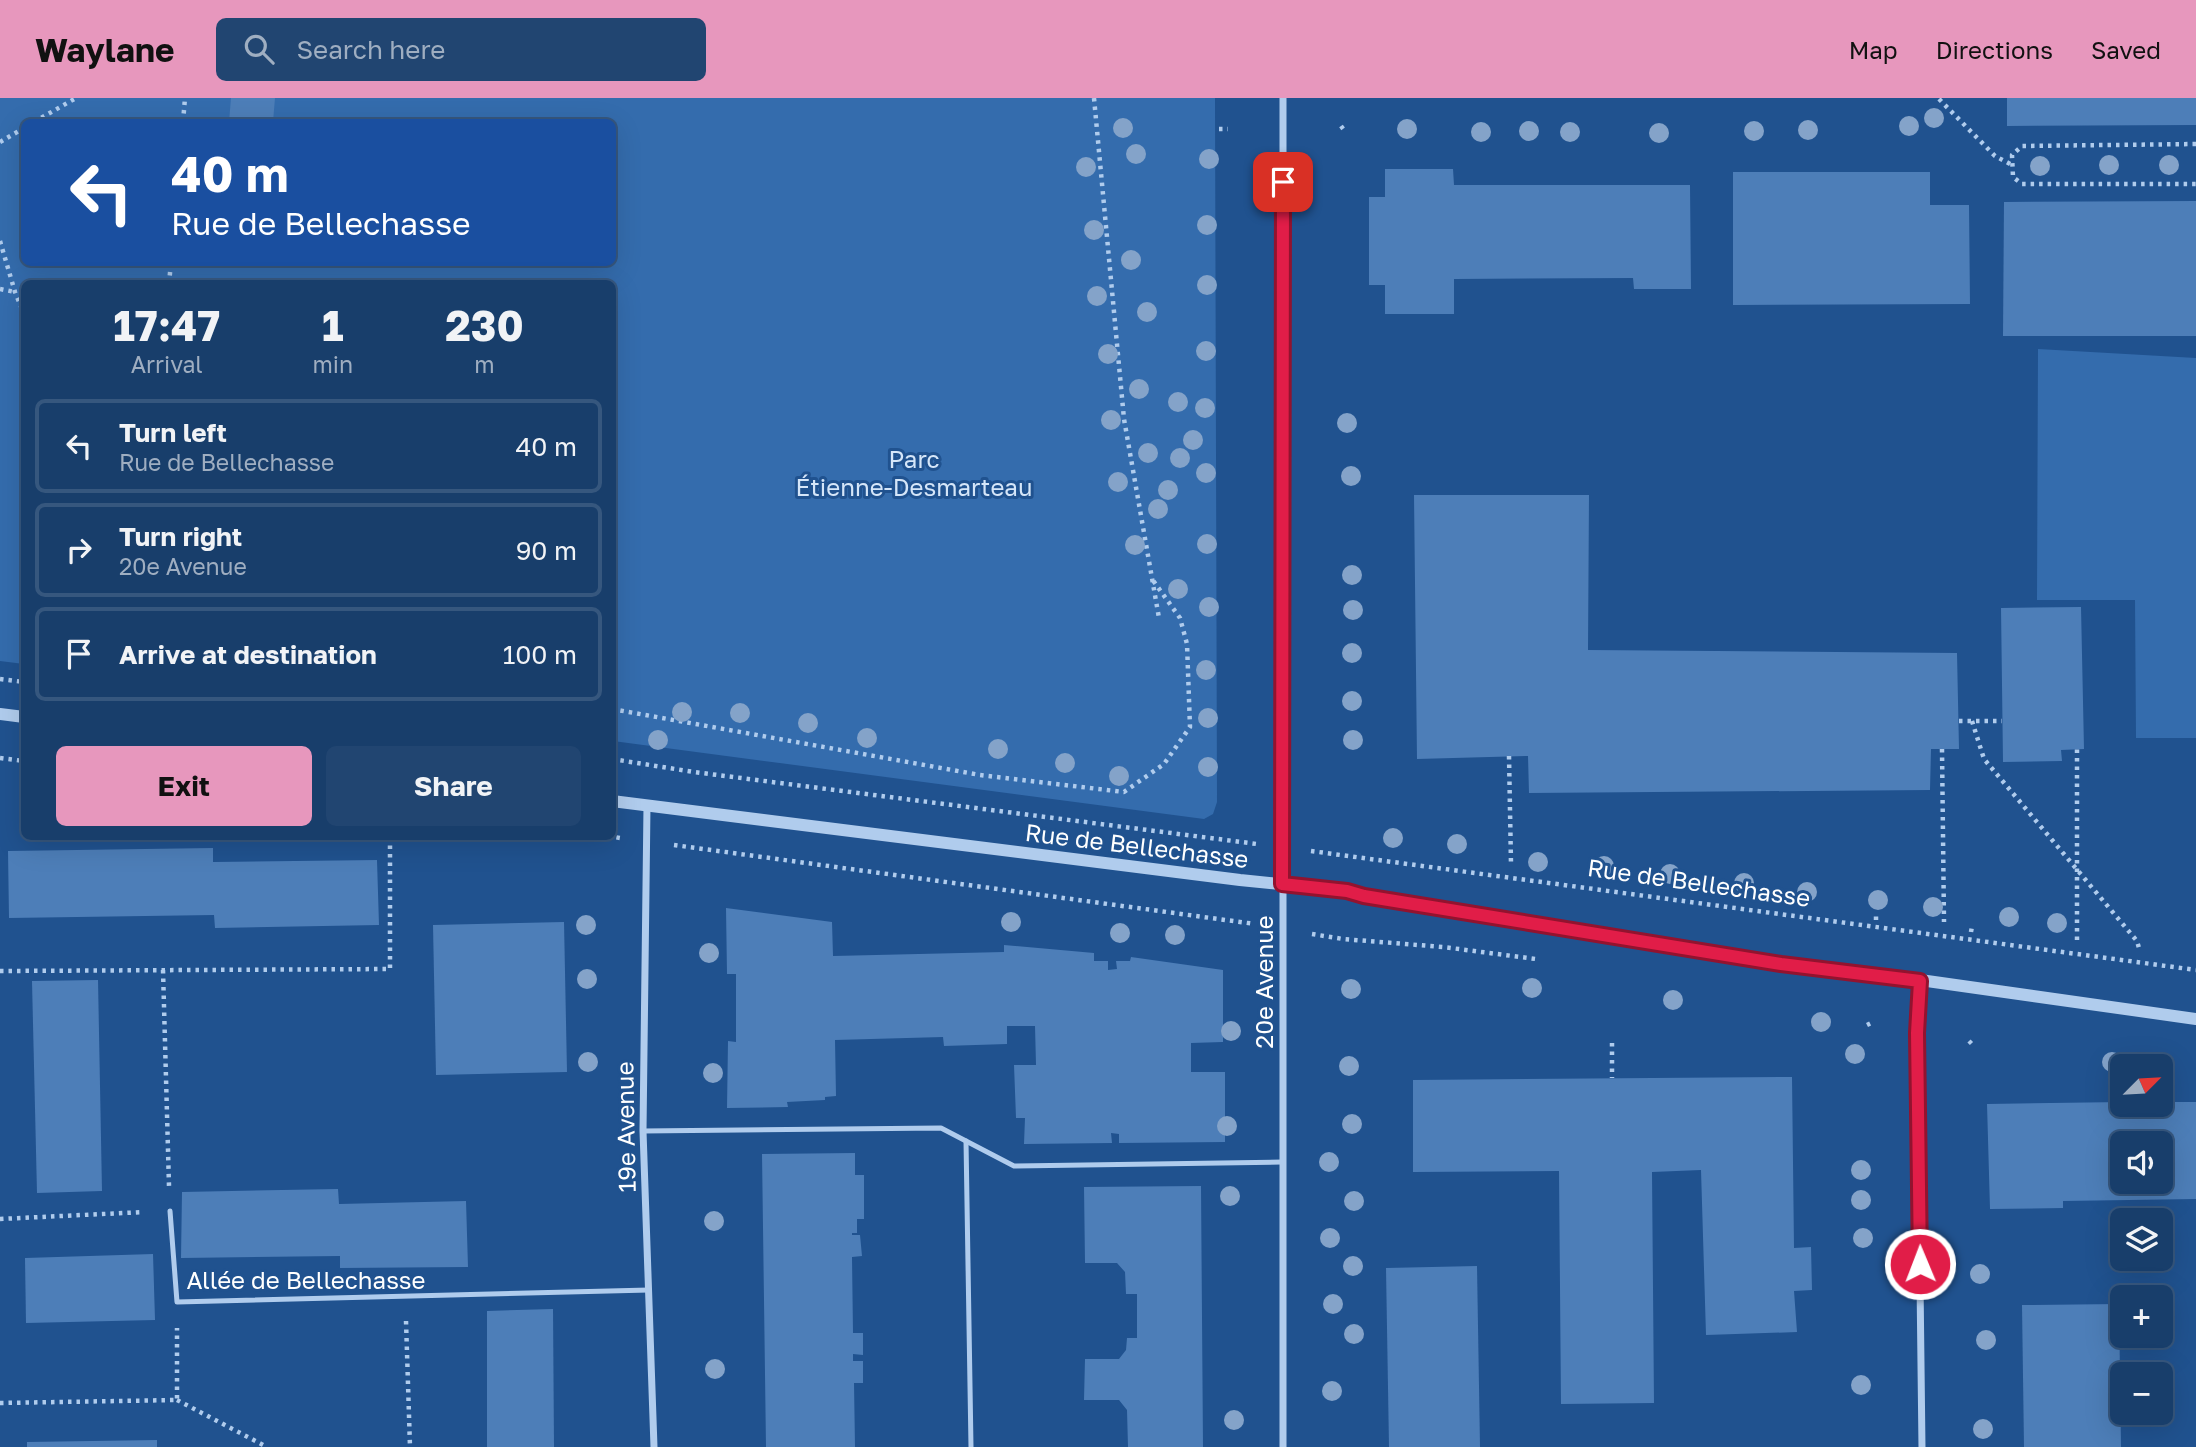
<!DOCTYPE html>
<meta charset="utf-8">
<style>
:root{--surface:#183e6b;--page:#214571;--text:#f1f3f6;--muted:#9faec1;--line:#36577e;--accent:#e797bd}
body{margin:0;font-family:"Golos Text",sans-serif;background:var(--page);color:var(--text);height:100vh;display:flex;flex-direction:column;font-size:26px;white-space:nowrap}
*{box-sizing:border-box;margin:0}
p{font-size:23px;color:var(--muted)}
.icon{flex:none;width:38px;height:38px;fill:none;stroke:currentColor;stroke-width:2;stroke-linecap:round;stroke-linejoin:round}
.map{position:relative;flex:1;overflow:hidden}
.sheet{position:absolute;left:21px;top:182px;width:595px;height:560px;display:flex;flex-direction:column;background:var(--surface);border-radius:10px;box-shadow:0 7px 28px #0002,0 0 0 2px var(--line)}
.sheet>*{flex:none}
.banner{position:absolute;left:21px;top:21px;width:595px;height:147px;border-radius:10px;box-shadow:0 7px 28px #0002,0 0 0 2px var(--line);background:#1a4fa0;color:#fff;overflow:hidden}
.needle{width:46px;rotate:66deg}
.buttons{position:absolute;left:2110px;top:956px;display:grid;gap:14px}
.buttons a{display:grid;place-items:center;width:63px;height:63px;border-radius:10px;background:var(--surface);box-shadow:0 7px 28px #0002,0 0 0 2px var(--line);font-size:35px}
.pin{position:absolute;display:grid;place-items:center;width:60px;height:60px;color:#fff;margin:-30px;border-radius:14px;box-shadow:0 4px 10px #0006}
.me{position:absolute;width:77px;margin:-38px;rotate:359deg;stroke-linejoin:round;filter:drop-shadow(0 0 5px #0008)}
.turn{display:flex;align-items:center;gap:24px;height:147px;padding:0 35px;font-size:32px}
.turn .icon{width:91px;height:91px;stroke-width:2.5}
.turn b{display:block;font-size:49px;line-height:60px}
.eta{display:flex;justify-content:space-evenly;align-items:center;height:119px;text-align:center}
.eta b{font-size:42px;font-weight:700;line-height:49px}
.button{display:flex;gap:14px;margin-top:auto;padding:14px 35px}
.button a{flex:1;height:80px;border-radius:10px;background:var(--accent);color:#111;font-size:28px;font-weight:700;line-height:80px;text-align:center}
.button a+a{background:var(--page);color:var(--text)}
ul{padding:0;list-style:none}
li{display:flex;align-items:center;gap:21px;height:94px;margin:0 14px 10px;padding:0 21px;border:4px solid var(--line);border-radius:10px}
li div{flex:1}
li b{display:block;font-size:26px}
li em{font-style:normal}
header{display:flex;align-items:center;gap:42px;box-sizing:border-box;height:98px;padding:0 35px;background:var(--accent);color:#111}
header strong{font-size:33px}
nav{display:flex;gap:38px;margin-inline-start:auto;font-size:24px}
.search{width:490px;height:63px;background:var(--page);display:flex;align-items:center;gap:18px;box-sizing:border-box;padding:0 24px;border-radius:10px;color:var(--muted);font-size:26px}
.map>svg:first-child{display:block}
</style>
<header>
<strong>Waylane</strong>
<div class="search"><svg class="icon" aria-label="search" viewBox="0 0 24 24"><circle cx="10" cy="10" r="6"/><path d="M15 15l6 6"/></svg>Search here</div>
<nav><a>Map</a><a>Directions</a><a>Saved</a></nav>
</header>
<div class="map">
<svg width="2196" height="1349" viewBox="0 0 2196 1349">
<rect width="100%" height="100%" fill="#20528f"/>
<g fill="#346cad" fill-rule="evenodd">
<path d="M0,0H1215L1217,704L1213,716L1204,721L613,643L612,186H24V566L0,563ZM24,24H612V164H24Z"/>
<path d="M2038,251L2196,260V640H2136L2135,502H2037Z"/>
</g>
<g fill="#4d7eb8" fill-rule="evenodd">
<path d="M231,0H275L273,24H229Z"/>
<path d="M2007,0H2196V27L2007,28Z"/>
<path d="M1385,71H1453L1454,87H1690L1691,191H1634L1633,180L1454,181V216H1385V187H1369V99H1385Z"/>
<path d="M1733,74H1930V107H1969L1970,206L1733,207Z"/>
<path d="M2196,103V238H2003L2004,104Z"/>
<path d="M1414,397H1589L1588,552L1957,555L1959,651H1931L1930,692L1529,695L1528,658L1417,661Z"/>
<path d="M2081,509L2084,651L2061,652L2062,663L2003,664L2001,510Z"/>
<path d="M213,750V764L377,762L379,827L215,830L214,817L9,820L8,753Z"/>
<path d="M726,810L832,824L833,858L1004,854V847L1094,855V863H1108V872L1117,871L1116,863H1130L1131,859L1223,872V944L1191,945V974H1225V1044L1119,1045V1036L1111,1035L1112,1045L1024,1046L1025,1020H1016L1014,967H1036L1035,928H1007V946L944,948L943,939L835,942L836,998L825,999V1002L787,1004L788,1009L727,1010L728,943L736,944V876H727Z"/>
<path d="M564,824L567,974L436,977L433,827Z"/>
<path d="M98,882L102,1093L37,1095L32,883Z"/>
<path d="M1792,979L1794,1150L1811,1149L1812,1192L1794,1193L1797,1234L1706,1237L1701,1072L1652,1074L1654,1305L1561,1306L1559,1073L1413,1074V982Z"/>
<path d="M2123,1004V1006H2161V1004H2196V1101L2063,1103V1110L1990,1111L1987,1006ZM2123,1045H2161V1083H2123Z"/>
<path d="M855,1055V1077H864V1121H857V1135H852V1137H860L862,1158L852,1159L853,1235H863V1257L853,1256V1263H863V1285H854L855,1349H766L762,1056Z"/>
<path d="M1201,1088L1203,1349H1128L1127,1312L1119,1302H1084L1085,1261H1119L1126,1252L1127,1240H1137V1196H1126L1125,1174L1117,1165H1085L1084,1089Z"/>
<path d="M338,1091L339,1106L466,1103L468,1169L340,1170V1158L181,1160L182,1094Z"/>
<path d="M153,1156L155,1222L26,1225L25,1160Z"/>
<path d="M1477,1168L1480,1349H1389L1386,1170Z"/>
<path d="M2119,1206L2121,1349H2024L2022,1207Z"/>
<path d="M553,1211L554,1349H487V1213Z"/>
<path d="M157,1342V1349H27V1344Z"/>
</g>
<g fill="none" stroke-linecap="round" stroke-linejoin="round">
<g stroke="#b0cced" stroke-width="4.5" stroke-dasharray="3.5 5" stroke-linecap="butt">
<path d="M1094,0L1124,321L1159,520"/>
<path d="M1939,1L1995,58L2012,67"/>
<path d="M34,24L76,0"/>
<path d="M183,24L185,0"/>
<path d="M1341,28L1344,32"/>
<path d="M1219,31H1228"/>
<path d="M0,44L24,30"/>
<path d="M2196,46L2022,48L2012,57L2013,79L2022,86H2196"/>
<path d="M0,143L15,194L24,216"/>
<path d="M169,186L171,164"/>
<path d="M0,191L15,194"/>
<path d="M0,581L24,584"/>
<path d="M612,611L980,677L1124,694L1164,666L1190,629L1187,546L1180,520L1152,481"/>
<path d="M1959,623H2002"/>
<path d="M1972,623L1984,661L2137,843L2139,850"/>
<path d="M1942,651L1944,824"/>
<path d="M1509,658L1511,766"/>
<path d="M0,660L24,663"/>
<path d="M612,661L694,674L1257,746"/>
<path d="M608,738L620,740"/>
<path d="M674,747L1255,826"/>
<path d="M1311,753L2196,872"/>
<path d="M1876,822V815"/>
<path d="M1971,834L1972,828"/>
<path d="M1312,836L1343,841L1443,849L1536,861"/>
<path d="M2077,842V651"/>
<path d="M163,872L169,1088"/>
<path d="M0,873L390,871V738"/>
<path d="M1867,927L1873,924"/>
<path d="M1969,943L1974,948"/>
<path d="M1612,945V980"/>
<path d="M0,1121L144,1114"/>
<path d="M406,1223L410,1349"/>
<path d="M177,1302L267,1349"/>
<path d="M0,1305L177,1302V1230"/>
</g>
<g stroke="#b0cced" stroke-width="5">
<path d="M643,1033L941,1030L1014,1068L1282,1064"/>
<path d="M966,1043L971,1349"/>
<path d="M170,1113L177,1204L649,1192"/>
</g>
<g stroke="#b0cced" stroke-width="7">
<path d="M1283,0V1349"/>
<path d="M647,708L643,1033L654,1349"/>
<path d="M1920,882L1917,935L1922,1349"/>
</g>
<g stroke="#b0cced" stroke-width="12">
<path d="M0,616L24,619"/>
<path d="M612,703L1240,782L1347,793L1364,798L1781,866L1920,882L2196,921"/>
</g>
</g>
<g fill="#84a3c9">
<circle cx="1934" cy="20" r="10"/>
<circle cx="1909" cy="28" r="10"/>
<circle cx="1123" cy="30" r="10"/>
<circle cx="1407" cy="31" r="10"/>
<circle cx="1808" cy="32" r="10"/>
<circle cx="1529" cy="33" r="10"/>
<circle cx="1754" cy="33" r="10"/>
<circle cx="1481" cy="34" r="10"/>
<circle cx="1570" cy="34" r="10"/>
<circle cx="1659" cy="35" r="10"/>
<circle cx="1136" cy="56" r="10"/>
<circle cx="1209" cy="61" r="10"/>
<circle cx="2109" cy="67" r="10"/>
<circle cx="2169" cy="67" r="10"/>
<circle cx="2040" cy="68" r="10"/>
<circle cx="1086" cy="69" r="10"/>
<circle cx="1207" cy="127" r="10"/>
<circle cx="1094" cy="132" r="10"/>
<circle cx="1131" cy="162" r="10"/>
<circle cx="1207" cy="187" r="10"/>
<circle cx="1097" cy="198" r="10"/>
<circle cx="1147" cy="214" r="10"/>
<circle cx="1206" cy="253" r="10"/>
<circle cx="1108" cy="256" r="10"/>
<circle cx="1139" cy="291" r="10"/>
<circle cx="1178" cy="304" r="10"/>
<circle cx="1205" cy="310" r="10"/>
<circle cx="1111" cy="322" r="10"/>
<circle cx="1347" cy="325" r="10"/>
<circle cx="1193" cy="342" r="10"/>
<circle cx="1148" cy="355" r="10"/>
<circle cx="1180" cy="360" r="10"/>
<circle cx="1206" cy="375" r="10"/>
<circle cx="1351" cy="378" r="10"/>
<circle cx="1118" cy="384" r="10"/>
<circle cx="1168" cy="392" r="10"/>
<circle cx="1158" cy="411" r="10"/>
<circle cx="1207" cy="446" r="10"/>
<circle cx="1135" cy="447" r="10"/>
<circle cx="1352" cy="477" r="10"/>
<circle cx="1178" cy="491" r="10"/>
<circle cx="1209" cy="509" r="10"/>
<circle cx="1353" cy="512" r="10"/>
<circle cx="1352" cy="555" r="10"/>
<circle cx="1206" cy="572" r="10"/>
<circle cx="1352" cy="603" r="10"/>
<circle cx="682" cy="614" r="10"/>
<circle cx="740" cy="615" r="10"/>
<circle cx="1208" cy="620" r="10"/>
<circle cx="808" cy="625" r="10"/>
<circle cx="867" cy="640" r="10"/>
<circle cx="658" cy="642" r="10"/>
<circle cx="1353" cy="642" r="10"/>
<circle cx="998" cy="651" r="10"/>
<circle cx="1065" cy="665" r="10"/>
<circle cx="1208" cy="669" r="10"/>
<circle cx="1119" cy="678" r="10"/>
<circle cx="1393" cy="740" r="10"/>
<circle cx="1457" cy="746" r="10"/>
<circle cx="1538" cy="764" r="10"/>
<circle cx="1604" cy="768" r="10"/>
<circle cx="1670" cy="776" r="10"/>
<circle cx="1744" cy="785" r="10"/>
<circle cx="1807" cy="794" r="10"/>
<circle cx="1878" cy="802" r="10"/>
<circle cx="1933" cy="809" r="10"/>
<circle cx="2009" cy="819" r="10"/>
<circle cx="1011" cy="824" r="10"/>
<circle cx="2057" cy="825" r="10"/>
<circle cx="586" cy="827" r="10"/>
<circle cx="1120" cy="835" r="10"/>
<circle cx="1175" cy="837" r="10"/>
<circle cx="709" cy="855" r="10"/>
<circle cx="587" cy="881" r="10"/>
<circle cx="1532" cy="890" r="10"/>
<circle cx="1351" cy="891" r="10"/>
<circle cx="1673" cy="902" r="10"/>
<circle cx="1821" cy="924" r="10"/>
<circle cx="1231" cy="933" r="10"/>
<circle cx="1855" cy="956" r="10"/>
<circle cx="588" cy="964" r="10"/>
<circle cx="2112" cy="964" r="10"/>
<circle cx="1349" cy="968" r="10"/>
<circle cx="713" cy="975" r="10"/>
<circle cx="1352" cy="1026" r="10"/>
<circle cx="1227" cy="1028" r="10"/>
<circle cx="1329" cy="1064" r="10"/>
<circle cx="1861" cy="1072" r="10"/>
<circle cx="1230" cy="1098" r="10"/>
<circle cx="1861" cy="1102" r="10"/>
<circle cx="1354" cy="1103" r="10"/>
<circle cx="714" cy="1123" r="10"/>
<circle cx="1330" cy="1140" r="10"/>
<circle cx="1863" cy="1140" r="10"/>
<circle cx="1353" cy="1168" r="10"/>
<circle cx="1980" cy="1176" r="10"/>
<circle cx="1333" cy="1206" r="10"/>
<circle cx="1354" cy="1236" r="10"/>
<circle cx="1986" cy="1242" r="10"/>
<circle cx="715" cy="1271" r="10"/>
<circle cx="1861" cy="1287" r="10"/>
<circle cx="1332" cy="1293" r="10"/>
<circle cx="1234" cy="1322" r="10"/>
<circle cx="1983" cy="1331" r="10"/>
</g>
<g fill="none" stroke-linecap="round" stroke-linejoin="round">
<g stroke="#92132f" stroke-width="18">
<path id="route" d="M1283,84L1282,786L1347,793L1364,798L1781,866L1920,883L1917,935L1920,1166"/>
</g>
<use href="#route" stroke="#e11d48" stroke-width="12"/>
</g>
<g text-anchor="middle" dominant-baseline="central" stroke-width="6" stroke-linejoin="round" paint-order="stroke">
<g font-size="24" fill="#d5e6f9" stroke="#20528f">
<text x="914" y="360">Parc<tspan x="914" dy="28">Étienne-Desmarteau</tspan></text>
</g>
<g font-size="24" fill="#fff" stroke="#20528f">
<text transform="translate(1137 747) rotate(7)">Rue de Bellechasse</text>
<text transform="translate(1699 784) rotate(8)">Rue de Bellechasse</text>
<text transform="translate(1263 884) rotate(-90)">20e Avenue</text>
<text transform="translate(625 1029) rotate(-91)">19e Avenue</text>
<text x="306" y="1181">Allée de Bellechasse</text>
</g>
</g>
</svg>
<div class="buttons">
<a><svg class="needle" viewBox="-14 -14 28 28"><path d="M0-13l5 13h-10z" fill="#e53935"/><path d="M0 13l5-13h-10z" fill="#9faec1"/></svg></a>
<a><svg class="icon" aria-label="sound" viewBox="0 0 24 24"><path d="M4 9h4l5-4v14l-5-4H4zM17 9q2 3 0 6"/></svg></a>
<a><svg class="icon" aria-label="layers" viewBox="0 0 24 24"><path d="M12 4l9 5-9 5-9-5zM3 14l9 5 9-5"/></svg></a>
<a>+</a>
<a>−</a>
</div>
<div class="pin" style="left:1283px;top:84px;background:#d93025"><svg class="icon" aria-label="arrive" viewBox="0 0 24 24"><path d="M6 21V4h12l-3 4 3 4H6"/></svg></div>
<svg class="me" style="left:1920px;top:1166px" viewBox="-20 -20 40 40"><circle r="17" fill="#e11d48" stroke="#fff" stroke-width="3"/><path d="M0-11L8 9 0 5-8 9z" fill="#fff"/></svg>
<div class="banner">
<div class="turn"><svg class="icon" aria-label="left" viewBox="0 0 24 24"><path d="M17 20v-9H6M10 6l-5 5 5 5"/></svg><div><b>40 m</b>Rue de Bellechasse</div></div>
</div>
<section class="sheet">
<div class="eta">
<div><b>17:47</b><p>Arrival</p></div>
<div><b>1</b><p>min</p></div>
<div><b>230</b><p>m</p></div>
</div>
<ul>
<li><svg class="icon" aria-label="left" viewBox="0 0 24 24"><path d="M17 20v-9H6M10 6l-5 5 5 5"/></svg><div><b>Turn left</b><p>Rue de Bellechasse</p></div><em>40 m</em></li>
<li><svg class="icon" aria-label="right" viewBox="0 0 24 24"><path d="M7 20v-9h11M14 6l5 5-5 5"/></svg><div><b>Turn right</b><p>20e Avenue</p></div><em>90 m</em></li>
<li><svg class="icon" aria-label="arrive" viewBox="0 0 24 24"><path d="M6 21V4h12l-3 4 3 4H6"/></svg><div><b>Arrive at destination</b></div><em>100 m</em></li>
</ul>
<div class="button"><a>Exit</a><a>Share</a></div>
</section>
</div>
